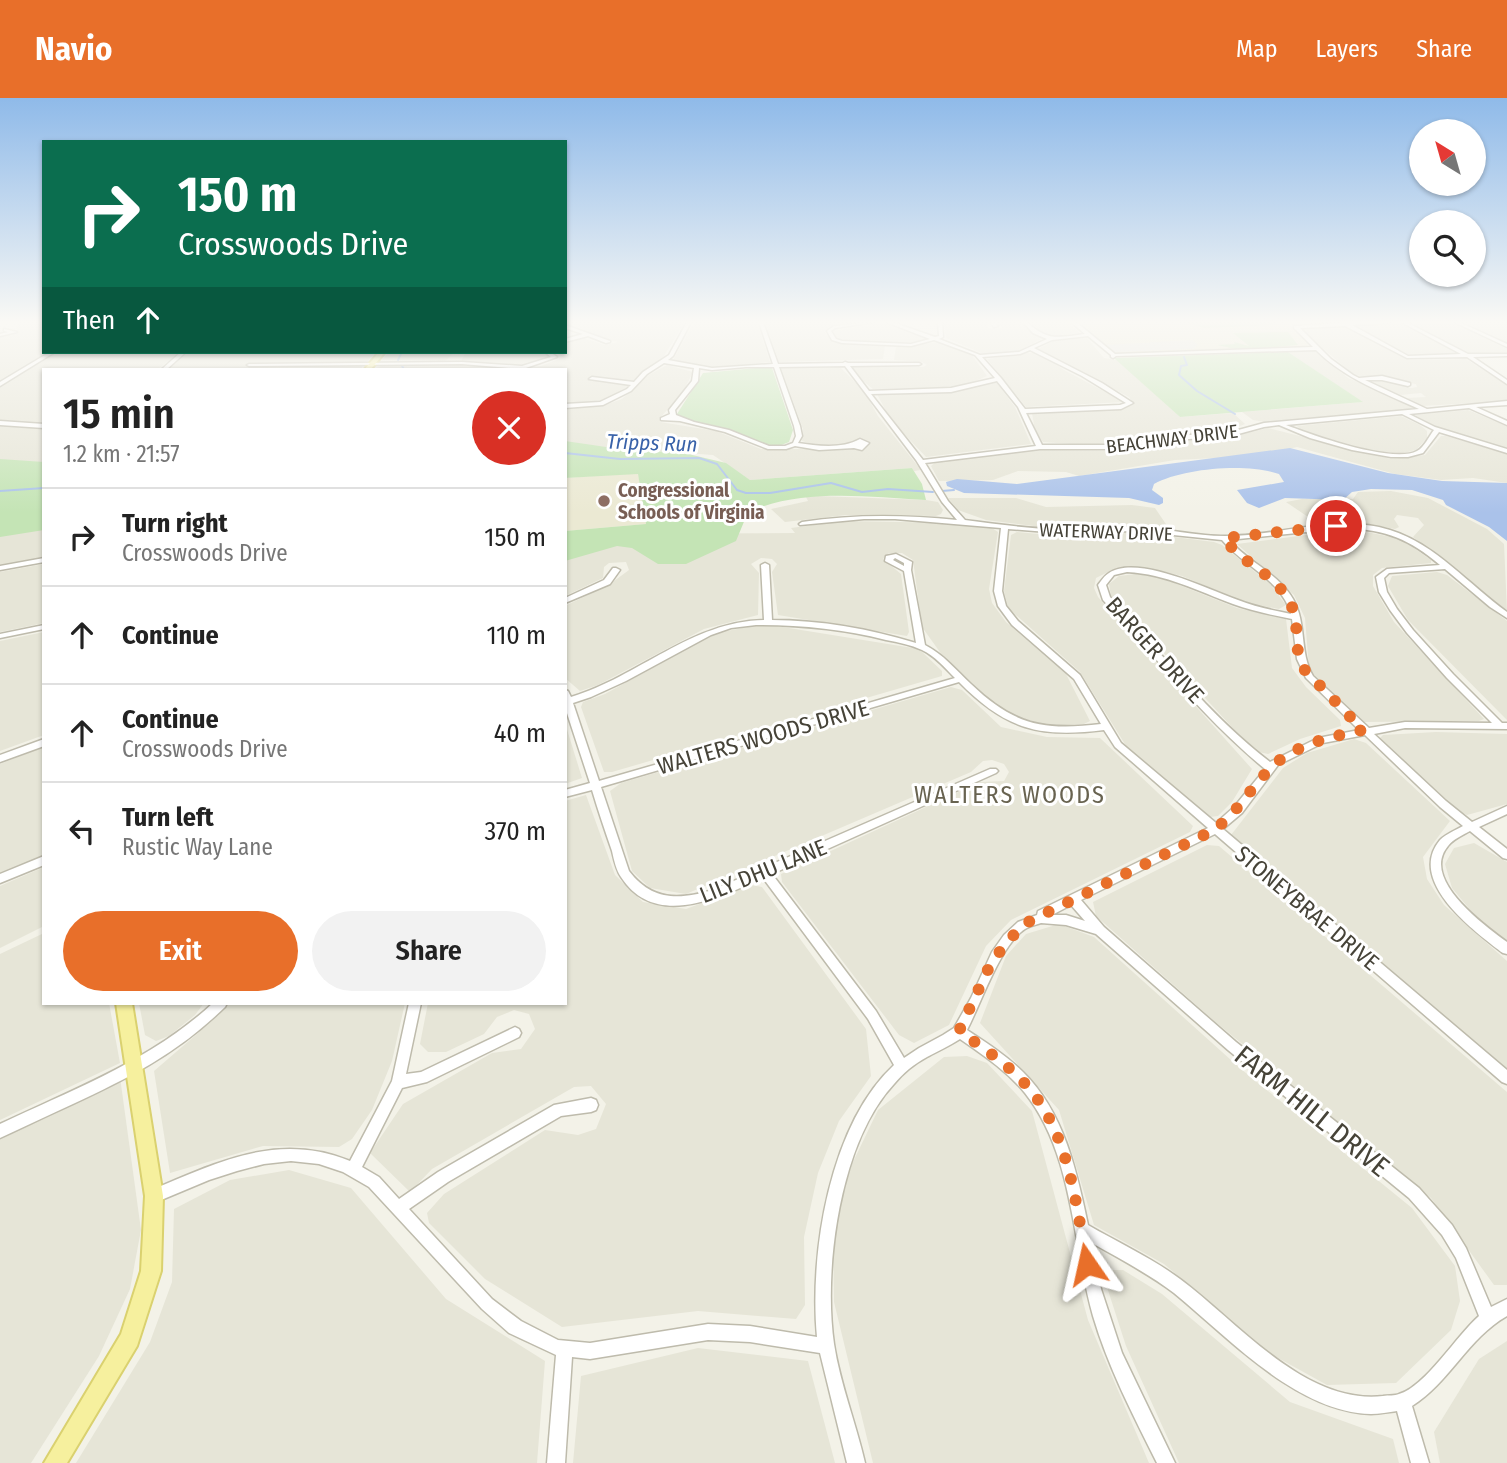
<!DOCTYPE html>
<meta charset="utf-8">
<style>
:root{--surface:#fff;--page:#f2f2f2;--text:#222;--muted:#767676;--line:#e0e0e0;--accent:#e86f2a}
body{margin:0;font-family:"Fira Sans Condensed",sans-serif;background:var(--page);color:var(--text);height:100vh;display:flex;flex-direction:column;font-size:26px;white-space:nowrap}
*{box-sizing:border-box;margin:0}
p{font-size:23px;color:var(--muted)}
.icon{flex:none;width:38px;height:38px;fill:none;stroke:currentColor;stroke-width:2;stroke-linecap:round;stroke-linejoin:round}
.map{position:relative;flex:1;overflow:hidden}
.sheet{position:absolute;left:42px;top:270px;width:525px;height:637px;display:flex;flex-direction:column;background:var(--surface);border-radius:0px;box-shadow:0 2px 5px #0004}
.sheet>*{flex:none}
.guide{position:absolute;left:42px;top:42px;width:525px;height:214px;border-radius:0px;box-shadow:0 2px 5px #0004;background:#0b6e4f;color:#fff;overflow:hidden}
.needle{width:46px;rotate:323deg}
.tools{position:absolute;left:1409px;top:21px;display:grid;gap:14px}
.tools a{display:grid;place-items:center;width:77px;height:77px;border-radius:50%;background:var(--surface);box-shadow:0 2px 5px #0004;font-size:35px}
.pin{position:absolute;display:grid;place-items:center;width:60px;height:60px;color:#fff;margin:-30px;border:4px solid #fff;border-radius:50%;box-shadow:0 2px 7px #0007}
.me{position:absolute;width:77px;margin:-38px;rotate:349deg;stroke-linejoin:round;filter:drop-shadow(0 0 5px #0008)}
.turn{display:flex;align-items:center;gap:24px;height:147px;padding:0 21px;font-size:32px}
.turn .icon{width:91px;height:91px;stroke-width:2.5}
.turn b{display:block;font-size:49px;line-height:60px}
.then{display:flex;align-items:center;height:66px;padding:0 21px;background:#0003;gap:14px;font-size:26px}
.round{display:grid;place-items:center;flex:none;width:74px;height:74px;border-radius:37px;background:var(--page)}
.head{display:flex;align-items:center;justify-content:space-between;height:119px;padding:0 21px}
h1{font-size:42px;font-weight:600;line-height:52px}
.primary-button{display:flex;gap:14px;margin-top:auto;padding:14px 21px}
.primary-button a{flex:1;height:80px;border-radius:42px;background:var(--accent);color:#fff;font-size:28px;font-weight:600;line-height:80px;text-align:center}
.primary-button a+a{background:var(--page);color:var(--text)}
ul{padding:0;list-style:none}
li{display:flex;align-items:center;gap:21px;height:98px;padding:0 21px;border-top:2px solid var(--line)}
li div{flex:1}
li b{display:block;font-size:26px}
li em{font-style:normal}
header{display:flex;align-items:center;gap:42px;box-sizing:border-box;height:98px;padding:0 35px;background:var(--accent);color:#fff}
header strong{font-size:33px}
nav{display:flex;gap:38px;margin-inline-start:auto;font-size:24px}
.map>svg:first-child{display:block}
</style>
<header>
<strong>Navio</strong>
<nav><a>Map</a><a>Layers</a><a>Share</a></nav>
</header>
<div class="map">
<svg width="1507" height="1365" viewBox="0 0 1507 1365">
<rect width="100%" height="100%" fill="#f3f2e8"/>
<g fill="#e6e5d7">
<path d="M19,224H44V254H47L0,282V239L19,234L16,229Z"/>
<path d="M568,224H683L684,225L664,258L629,288L601,304L574,306H565V271H514L541,268L559,261L560,257L554,254H565V245L583,240L605,247L618,244L600,240Z"/>
<path d="M694,224H757L770,264L711,270L675,264L673,262Z"/>
<path d="M765,224H864L834,227L824,233L832,244L885,247L883,261L779,264Z"/>
<path d="M944,224H987L988,230L997,231L1003,229L995,224H1020L1043,240L1017,254L984,256L946,240Z"/>
<path d="M1029,224H1067L1079,235L1049,238Z"/>
<path d="M1461,224H1507V246Z"/>
<path d="M883,225L929,242L902,245L844,243L835,240L832,233Z"/>
<path d="M1454,225L1507,251V255L1467,256L1411,226Z"/>
<path d="M1401,226L1457,255V257L1405,258L1353,228Z"/>
<path d="M1344,228L1411,262L1466,261L1507,287V303L1422,308L1407,300L1426,299L1421,295L1400,297L1366,283L1383,282L1411,290L1417,289L1416,286L1354,277L1299,230Z"/>
<path d="M1079,239L1087,240L1104,260L1117,262L1180,319L1233,315L1245,326L1225,334L1165,338L1099,348L1043,344L1035,333L1032,315L1122,311L1134,306L1129,299L1038,251L1057,241Z"/>
<path d="M939,244L972,257L987,278L967,287L950,290L873,291L856,277L851,267L923,269L927,267L922,264L894,262L896,249Z"/>
<path d="M1307,252L1315,253L1348,280L1389,297L1413,309L1412,311L1265,324L1253,322L1242,314L1362,304L1288,254Z"/>
<path d="M56,254H180L158,271H44V326L0,322V288Z"/>
<path d="M189,254H376L368,263L361,264L250,265L247,268H362V271H168Z"/>
<path d="M389,254H455L445,263L382,262Z"/>
<path d="M466,254H541L551,258L516,268L461,263Z"/>
<path d="M1035,254L1046,259L1064,272L1124,304L1026,309L987,261Z"/>
<path d="M468,266L509,271H374L383,267Z"/>
<path d="M667,267L693,274L683,294L659,321L660,324L716,333L761,351H856L855,346L819,348L802,343L803,331L781,270L838,267L864,293L878,318L921,372L914,373L912,370L750,382L713,357L565,346V310L605,307L622,301L647,278Z"/>
<path d="M990,284L997,285L1015,309L1031,346L926,359L890,321L877,296L953,294Z"/>
<path d="M1468,312L1507,328V351L1436,329L1415,317Z"/>
<path d="M1401,318L1420,327L1427,333V340L1416,352L1400,356L1374,353L1302,333L1297,328Z"/>
<path d="M0,327L44,331V382L0,385Z"/>
<path d="M1268,330L1391,361L1425,357L1441,338H1446L1507,356V385L1473,380L1441,382L1395,376L1297,349L1258,358L1175,362L1079,378L1066,374L1018,373L993,382L939,383L931,368L936,364L1035,352L1111,353L1175,343L1231,339Z"/>
<path d="M1391,393L1428,400L1487,431L1504,446L1507,513L1413,439L1424,427L1418,420L1397,417L1394,421L1399,429L1395,431L1354,424L1320,427L1286,404L1302,401H1353L1358,394Z"/>
<path d="M818,398L926,402L938,404L943,412L941,416L936,418L846,417L785,424L771,411L808,403L806,399Z"/>
<path d="M948,400H1016L1046,409L1132,407L1155,410L1170,432L1130,428L1057,431L986,422L958,412Z"/>
<path d="M844,423L956,425L992,430L998,434L989,491L992,505L1006,524L1066,576L1090,623L1084,626L1049,628L1012,617L995,607L942,557L922,529L913,462L902,455H889L883,461L901,476L909,534L907,538L778,517L772,474L777,466L772,461L761,460L751,466L759,475L758,517L704,531L598,587L580,593L565,580V508L610,486L629,472L626,464L609,465L604,469L603,480L565,498V436L795,435L791,430Z"/>
<path d="M44,430V460L0,468V438Z"/>
<path d="M1352,431L1401,441L1431,462V465L1382,470L1373,477V488L1394,524L1484,621L1479,623L1362,624L1321,588L1309,571L1305,520L1294,497L1237,446Z"/>
<path d="M1017,434L1071,439L1134,434L1214,444L1222,447L1270,486L1286,507L1279,511L1247,505L1182,478L1149,470L1114,471L1096,480L1094,490L1098,499L1252,671L1232,704L1218,718L1210,719L1128,651L1080,574L1008,510L1004,493L1011,437Z"/>
<path d="M44,466V525L0,534V474Z"/>
<path d="M1437,474L1447,477L1507,523V622L1408,522L1388,488L1392,478Z"/>
<path d="M1136,476L1162,480L1237,510L1286,521L1292,570L1306,589L1340,622L1341,628L1300,641L1268,656L1254,653L1111,498L1109,486L1119,478Z"/>
<path d="M764,526L919,551L942,573V578L612,674H604L581,609L583,604L605,596L716,535Z"/>
<path d="M44,534V637L0,653V543Z"/>
<path d="M951,589L962,592L1001,629L1047,639L1100,640L1193,728L1190,734L1011,822L986,848L949,927L914,945L899,937L782,784L781,776L980,684L1004,683L1009,674L1004,666L992,662L983,663L971,674L686,796L650,790L632,773L610,693L621,685Z"/>
<path d="M565,625L582,680L565,686Z"/>
<path d="M1436,634L1507,636V706L1467,717L1457,712L1379,641L1383,637Z"/>
<path d="M1354,641L1366,645L1450,723L1423,759L1427,781L1444,807L1507,863V972L1231,737L1283,670L1307,655Z"/>
<path d="M44,649V757L0,776V666Z"/>
<path d="M586,697L615,777L643,804L686,811L751,787L762,789L866,931L871,978L839,1023L818,1075L804,1139L805,1207L796,1221L698,1213L562,1229L485,1181L429,1125L427,1115L444,1096L545,1032L578,1037L596,1031L606,1006L591,988L574,989L432,1071L410,1094L370,1055L403,1006L492,955L521,951L535,931L529,916L514,912L497,919L484,936L446,954H428L420,946L428,905H565V703Z"/>
<path d="M1474,745L1507,764V843L1476,819L1452,790L1445,766L1454,750Z"/>
<path d="M1207,747L1219,748L1507,994V1187H1494L1431,1100L1213,922L1096,818L1093,804Z"/>
<path d="M44,769V828L0,850V788Z"/>
<path d="M1059,826L1094,839L1241,971L1412,1110L1455,1168L1460,1203L1451,1232L1396,1285L1327,1287L1269,1255L1164,1166L1094,1127L1059,1012L980,925L1006,858L1026,836Z"/>
<path d="M44,835V905H109L120,965L0,1022V856Z"/>
<path d="M139,905H204L195,917L169,938L156,943L145,937Z"/>
<path d="M227,905H405L392,963L372,1012L352,1041L339,1049L263,1048L170,1075L154,973L219,917Z"/>
<path d="M967,958L987,965L1032,1013L1088,1222L1149,1365H873L834,1204L833,1136L841,1089L878,1012L944,959Z"/>
<path d="M120,979L141,1132L130,1191L99,1258L31,1365H0V1039Z"/>
<path d="M289,1072L351,1090L446,1201L545,1263L537,1365H76L150,1244L172,1184L174,1111L230,1082Z"/>
<path d="M1110,1172H1123L1162,1196L1290,1304L1393,1341L1399,1365H1179L1126,1248L1106,1186Z"/>
<path d="M1507,1243V1365H1440L1434,1334L1479,1261Z"/>
<path d="M698,1250L808,1263L835,1365H573L581,1278Z"/>
</g>
<g fill="#ebe9d3">
<path d="M1079,224H1287L1309,247L1285,253L1118,258Z"/>
<path d="M638,375L646,426L565,433V380Z"/>
</g>
<g fill="#c4e4b5">
<path d="M1183,224H1277L1272,227L1204,230Z"/>
<path d="M1288,234L1298,247L1240,252L1217,247L1235,246L1234,244L1249,248L1233,235Z"/>
<path d="M1288,254L1363,304L1180,319L1114,260Z"/>
<path d="M768,269L772,270L793,332L789,344L779,348L762,346L728,331L684,321L677,316L703,275Z"/>
<path d="M565,343L620,351L684,355L726,365L750,382L912,370L922,386L926,402C866,399 804,390 748,414L736,443L686,466H658L632,450L617,448L565,463V433L646,426L638,376L565,380Z"/>
<path d="M0,361L44,364V432L0,439Z"/>
</g>
<path fill="#e4e4e0" d="M1192,242L1198,247L1193,251L1115,254L1106,247Z"/>
<path fill="#aac2ea" d="M1290,350L1388,375L1442,383L1507,385V443L1489,429L1446,407L1443,402L1412,392L1371,391L1352,394L1343,402L1285,400L1259,410L1247,405L1237,392L1284,384L1279,376C1247,365 1184,370 1154,386L1152,392L1163,400V405L1159,407L1129,400L964,395L947,388L946,384L957,381L1017,386Z"/>
<g fill="none" stroke-linecap="round" stroke-linejoin="round">
<g stroke="#aac2ea" stroke-width="2">
<path d="M1184,259L1187,267L1181,268L1179,277L1197,293L1235,316"/>
<path d="M398,262L402,254"/>
<path d="M402,268L404,271"/>
<path d="M565,355L620,361L699,360L717,366L737,392L746,395H770L831,385L862,394L888,391L933,394"/>
<path d="M0,393L44,390"/>
<path d="M942,393L954,392"/>
</g>
<g stroke="#bebbac" stroke-width="3">
<g id="minor">
<path d="M687,224H691L673,258L668,262L712,270L773,266L759,224H763L778,266L843,265L845,264L848,265H919L921,266L919,267L850,268L869,293L951,290L995,280L975,257L934,242L911,248L842,245L832,242L827,233L834,228L875,224L835,230L831,233L836,241L842,243L911,246L930,241L886,224H892L935,239L939,238L938,224H942L943,239L939,241L980,257L1019,254L1047,241L1033,235L1023,224H1027C1048,244 1059,239 1085,236L1071,224H1076L1115,256L1313,249L1294,230V228L1341,225L1340,224H1391L1389,225L1352,227L1408,258L1461,256L1401,224H1406L1468,256H1507V258L1473,259L1507,282V286L1467,259L1407,260L1345,228L1300,230L1331,261L1353,277L1359,280L1382,278L1410,285V287L1408,288L1382,282H1365L1427,311L1507,303V307L1476,309L1507,323V327L1469,310L1409,316L1435,329L1507,351V355L1439,334L1423,355L1408,359H1391L1352,352L1310,340L1279,327L1264,329L1231,338L1175,342L1112,351H1040L925,365L948,403L965,422C997,426 1028,431 1060,431C1085,432 1110,428 1135,429C1165,430 1195,438 1225,438C1280,438 1336,415 1390,432C1436,446 1469,487 1507,514V520L1490,509L1445,471L1389,475L1384,480L1387,494L1397,511L1413,532L1453,576L1502,625H1507V631L1405,630L1374,636L1446,703L1472,724L1507,708V716L1479,729L1507,751V761L1503,760L1470,733C1463,737 1453,741 1448,748C1420,781 1484,827 1507,844V856L1503,855C1474,833 1406,783 1440,742C1446,736 1456,732 1463,728L1440,709L1365,637L1323,645L1278,667L1242,715L1223,731L1507,972V986L1502,984L1215,736L1081,802L1104,829L1236,944L1419,1090L1452,1127L1466,1150L1491,1209L1507,1201V1218C1468,1240 1450,1284 1412,1308L1429,1365H1411L1397,1313C1389,1314 1379,1316 1371,1316C1296,1314 1228,1239 1174,1195C1149,1176 1120,1161 1092,1145L1101,1191L1122,1255L1175,1365H1157C1133,1317 1108,1269 1093,1218C1072,1145 1074,1057 1025,995C1007,973 983,957 960,941C949,948 938,953 927,959C914,966 903,975 894,986C840,1044 823,1170 834,1246C840,1286 856,1325 865,1365H847L820,1255L750,1244L708,1242L590,1261L572,1259L565,1365H547L556,1257L509,1235L482,1211L369,1089L343,1074L319,1066L291,1063L264,1066L237,1073L209,1082L154,1105L149,1103L147,1098L149,1093C217,1065 277,1033 350,1063L392,983L409,905H421L406,976L421,974L515,929L519,931L521,935L519,939L427,984L402,990L362,1069L379,1079L399,1101L438,1074L554,1007L591,1000L596,1002L598,1007L596,1012L591,1014L561,1018L448,1084L409,1111L492,1201L521,1223L558,1242L590,1245L708,1226L750,1228L817,1239C809,1155 830,1026 894,967L868,921L763,780C720,799 655,832 621,779C616,772 614,762 612,753C605,733 598,712 592,692L565,699V692L590,685L565,609V592L568,593L571,599C638,579 692,523 764,522L761,467L765,465L769,467L772,522C821,522 870,531 916,545L904,473L885,463L886,458L896,456L912,464L911,472L925,547C943,556 956,572 971,586C1014,627 1043,633 1101,626L1074,581L1012,527L998,508L994,493L1001,430L895,421H864L800,427L799,426L802,424C854,416 905,417 957,422L942,404L916,362L845,268L779,269L800,328L802,338L798,345C818,348 842,351 860,341L869,345L862,352L854,350L819,352L795,348L786,351H768L725,334L680,323L661,322V320L670,316L669,312L692,283L694,270L664,265L647,276L631,293L603,307L565,310V306L600,304L627,291L631,287L589,281L592,279L634,284L643,274L669,257ZM1088,238L1111,257V259L1113,260L1116,258L1316,252C1345,281 1382,294 1419,311L1264,325L1231,334L1175,338L1112,347H1042L1026,315L1121,311L1133,305L1102,285L1034,250L1052,242ZM1030,252L1082,278L1126,305L1120,307L1025,311L1001,280L982,259L1020,256ZM746,269H774L794,328L796,338L793,345L785,348H769L729,332L694,324L676,317L675,312L698,283L699,270L712,272ZM997,283L1018,309L1036,348L923,362L871,296L951,294ZM1402,316L1434,332C1429,338 1424,350 1417,353C1393,366 1312,337 1286,327ZM1346,430C1387,432 1409,441 1440,467L1387,471L1376,479L1379,494L1390,512L1407,535L1447,580L1492,625L1405,624L1369,630L1313,578C1299,554 1307,525 1293,501C1278,475 1248,464 1229,442ZM1008,431L1060,435L1134,433L1222,442C1243,468 1281,481 1291,516C1273,512 1255,509 1238,502C1209,492 1138,456 1109,475C1105,477 1101,483 1098,487L1103,502C1156,559 1204,621 1265,671L1234,709L1216,725L1121,645L1080,577L1018,523L1006,508L1002,493ZM895,460L904,465V468L893,462ZM1127,474C1166,476 1198,493 1233,506C1252,513 1272,517 1292,521L1297,561L1306,580L1359,632L1318,640L1270,664C1209,617 1162,556 1110,499L1106,487L1114,477ZM756,527C800,527 843,531 886,542C898,544 911,547 922,552C935,558 945,570 955,580L599,683L573,605L591,599L626,583L711,537L731,530ZM959,584C1006,632 1040,640 1104,632L1115,649L1208,730L1038,813L1037,817L1018,824L1004,837L992,854L971,900L954,930L943,937L919,950L904,960L876,913L772,776L996,675L998,673L996,671H990L713,792C679,802 652,803 629,773L601,689ZM1071,807L1085,823L1066,817H1052ZM1041,825L1066,827L1096,836L1228,952L1409,1100L1442,1137L1456,1160L1479,1218C1457,1237 1425,1289 1399,1296C1395,1298 1388,1297 1383,1298C1305,1307 1238,1224 1180,1181C1152,1160 1119,1145 1088,1127C1077,1074 1064,1014 1023,974C1007,958 987,945 967,932C981,905 1001,846 1025,831C1030,828 1036,827 1041,825Z"/>
<path d="M990,224H994L998,228L994,229Z"/>
<path d="M1454,224H1459L1507,246V249Z"/>
<path d="M565,227L610,243V244L606,245L588,238L565,244V241L583,236L565,230Z"/>
<path d="M4,231L17,234L0,238V236L8,234L4,233Z"/>
<path d="M50,254H55L0,288V284Z"/>
<path d="M181,254H186L167,271H162Z"/>
<path d="M545,254H550L557,259L523,271L462,266L249,268L247,267L249,266L462,264L522,268L551,259Z"/>
<path d="M0,323L44,326V330L0,327Z"/>
<path d="M44,460V464L0,472V468Z"/>
<path d="M613,470H616L620,472L610,486L565,505V500L604,482Z"/>
<path d="M44,527V531L0,540V536Z"/>
<path d="M44,641V648L0,664V657Z"/>
<path d="M44,758V767L0,785V776Z"/>
<path d="M213,905H227L225,909C175,958 123,983 60,1012C40,1021 20,1031 0,1040V1026C74,991 152,962 213,905Z"/>
</g>
</g>
<g stroke="#dad16f" stroke-width="4">
<g id="major">
<path d="M379,254H385L371,271H365Z"/>
<path d="M116,905H132L163,1098L161,1173L137,1248L67,1365H44L121,1236L141,1173L145,1098Z"/>
</g>
</g>
<use href="#minor" fill="#fff" fill-rule="evenodd"/>
<use href="#major" fill="#f6f09e" fill-rule="evenodd"/>
</g>
<linearGradient id="sky" x2="0" y2="1"><stop stop-color="#8fbae9"/><stop offset="0.54" stop-color="#faf9f5"/><stop offset="1" stop-color="#faf9f5" stop-opacity="0"/></linearGradient>
<rect width="1507" height="415" fill="url(#sky)"/>
<g fill="none" stroke-linecap="round" stroke-linejoin="round">
<path stroke="#e86f2a" stroke-width="12" stroke-dasharray="0 21.6" d="M1087,1166C1076,1106 1069,1035 1027,988C1008,966 983,950 959,933L992,863L1022,827L1214,732C1237,714 1246,697 1265,676C1288,648 1329,639 1363,632L1303,570C1292,549 1302,523 1288,501C1273,475 1241,465 1224,440L1336,428"/>
</g>
<circle fill="#8d6e63" stroke="#fff" stroke-width="2.5" cx="604" cy="403" r="7"/>
<g text-anchor="middle" dominant-baseline="central" stroke-width="6" stroke-linejoin="round" paint-order="stroke">
<g font-size="19" fill="#464338" stroke="#fff">
<text transform="translate(1172 341) rotate(-7)">BEACHWAY DRIVE</text>
<text transform="translate(1106 434) rotate(2)">WATERWAY DRIVE</text>
</g>
<g font-size="19" font-weight="bold" fill="#785e54" stroke="#fff" text-anchor="start">
<text x="618" y="392">Congressional<tspan x="618" dy="22">Schools of Virginia</tspan></text>
</g>
<g font-size="21" font-style="italic" fill="#3962a9" stroke="#fff">
<text transform="translate(652 345) rotate(2)">Tripps Run</text>
</g>
<g font-size="23" fill="#464338" stroke="#fff">
<text transform="translate(1155 552) rotate(48)">BARGER DRIVE</text>
<text transform="translate(763 639) rotate(-16)">WALTERS WOODS DRIVE</text>
<text transform="translate(763 773) rotate(-22)">LILY DHU LANE</text>
<text transform="translate(1307 810) rotate(40)">STONEYBRAE DRIVE</text>
</g>
<g font-size="24" letter-spacing="2" fill="#686350" stroke="#fff">
<text x="1010" y="697">WALTERS WOODS</text>
</g>
<g font-size="28" fill="#464338" stroke="#fff">
<text transform="translate(1312 1013) rotate(39)">FARM HILL DRIVE</text>
</g>
</g>
</svg>
<div class="tools">
<a><svg class="needle" viewBox="-14 -14 28 28"><path d="M0-13l5 13h-10z" fill="#e53935"/><path d="M0 13l5-13h-10z" fill="#767676"/></svg></a>
<a><svg class="icon" aria-label="search" viewBox="0 0 24 24"><circle cx="10" cy="10" r="6"/><path d="M15 15l6 6"/></svg></a>
</div>
<div class="pin" style="left:1336px;top:428px;background:#d93025"><svg class="icon" aria-label="arrive" viewBox="0 0 24 24"><path d="M6 21V4h12l-3 4 3 4H6"/></svg></div>
<svg class="me" style="left:1087px;top:1166px" viewBox="-20 -20 40 40"><path d="M0-17L14 15 0 8-14 15z" fill="#e86f2a" stroke="#fff" stroke-width="4"/></svg>
<div class="guide">
<div class="turn"><svg class="icon" aria-label="right" viewBox="0 0 24 24"><path d="M7 20v-9h11M14 6l5 5-5 5"/></svg><div><b>150 m</b>Crosswoods Drive</div></div>
<div class="then">Then<svg class="icon" aria-label="ahead" viewBox="0 0 24 24"><path d="M12 20V5M6 11l6-6 6 6"/></svg></div>
</div>
<section class="sheet">
<div class="head"><div><h1>15 min</h1><p>1.2 km · 21:57</p></div><a class="round" style="background:#d93025;color:#fff"><svg class="icon" aria-label="close" viewBox="0 0 24 24"><path d="M6 6l12 12M18 6L6 18"/></svg></a></div>
<ul>
<li><svg class="icon" aria-label="right" viewBox="0 0 24 24"><path d="M7 20v-9h11M14 6l5 5-5 5"/></svg><div><b>Turn right</b><p>Crosswoods Drive</p></div><em>150 m</em></li>
<li><svg class="icon" aria-label="ahead" viewBox="0 0 24 24"><path d="M12 20V5M6 11l6-6 6 6"/></svg><div><b>Continue</b></div><em>110 m</em></li>
<li><svg class="icon" aria-label="ahead" viewBox="0 0 24 24"><path d="M12 20V5M6 11l6-6 6 6"/></svg><div><b>Continue</b><p>Crosswoods Drive</p></div><em>40 m</em></li>
<li><svg class="icon" aria-label="left" viewBox="0 0 24 24"><path d="M17 20v-9H6M10 6l-5 5 5 5"/></svg><div><b>Turn left</b><p>Rustic Way Lane</p></div><em>370 m</em></li>
</ul>
<div class="primary-button"><a>Exit</a><a>Share</a></div>
</section>
</div>
